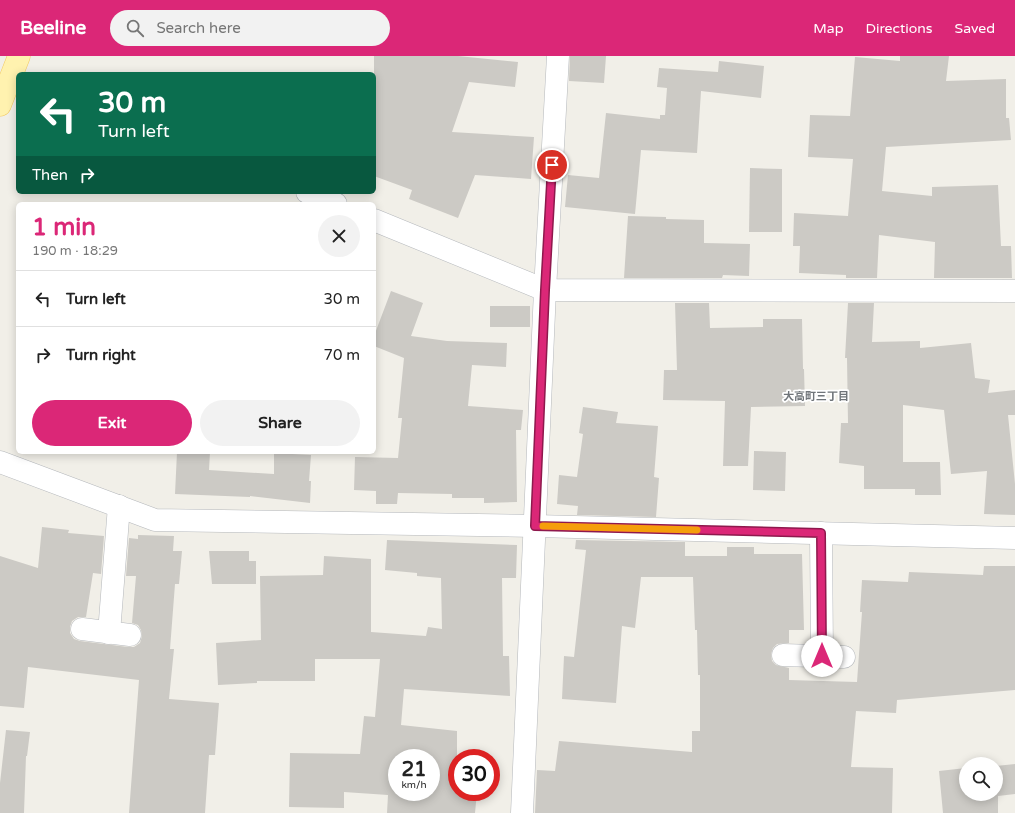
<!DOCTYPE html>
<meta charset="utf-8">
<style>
:root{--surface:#fff;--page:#f2f2f2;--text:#222;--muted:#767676;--line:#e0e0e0;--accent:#db2777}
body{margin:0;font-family:"Varela Round","Noto Sans JP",sans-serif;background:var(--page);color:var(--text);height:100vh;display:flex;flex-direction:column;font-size:15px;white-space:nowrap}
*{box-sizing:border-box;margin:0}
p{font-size:13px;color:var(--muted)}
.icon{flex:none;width:22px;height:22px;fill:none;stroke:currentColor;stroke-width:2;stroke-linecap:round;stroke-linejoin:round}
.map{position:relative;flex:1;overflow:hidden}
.details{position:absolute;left:16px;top:146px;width:360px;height:252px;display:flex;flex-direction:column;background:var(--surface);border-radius:6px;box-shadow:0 2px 10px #0003}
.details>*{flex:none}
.banner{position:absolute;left:16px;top:16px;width:360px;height:122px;border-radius:6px;box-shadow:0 2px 10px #0003;background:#0b6e4f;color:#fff;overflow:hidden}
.buttons{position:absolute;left:959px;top:701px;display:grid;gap:8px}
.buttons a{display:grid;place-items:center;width:44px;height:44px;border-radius:50%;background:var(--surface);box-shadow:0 2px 10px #0003;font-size:20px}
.speed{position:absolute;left:388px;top:693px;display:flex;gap:8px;font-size:20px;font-weight:700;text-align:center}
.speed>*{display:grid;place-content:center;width:52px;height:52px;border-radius:50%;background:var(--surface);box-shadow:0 2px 10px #0003;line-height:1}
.speed small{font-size:10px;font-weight:400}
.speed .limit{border:6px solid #d22;background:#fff;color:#111}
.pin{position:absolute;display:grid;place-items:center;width:34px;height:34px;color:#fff;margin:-17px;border:2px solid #fff;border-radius:50%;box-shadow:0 1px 4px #0007}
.me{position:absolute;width:44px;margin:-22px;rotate:0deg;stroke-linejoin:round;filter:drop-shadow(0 0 3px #0008)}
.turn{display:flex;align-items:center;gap:14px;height:84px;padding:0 16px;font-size:18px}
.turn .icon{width:52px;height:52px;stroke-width:2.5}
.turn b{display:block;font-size:28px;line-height:34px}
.then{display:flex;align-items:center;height:38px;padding:0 16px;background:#0003;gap:8px;font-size:15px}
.round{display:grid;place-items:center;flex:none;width:42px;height:42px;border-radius:21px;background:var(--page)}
.summary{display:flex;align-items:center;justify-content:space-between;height:68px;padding:0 16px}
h1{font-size:24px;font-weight:700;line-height:30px;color:var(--accent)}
.cta{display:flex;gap:8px;margin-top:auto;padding:8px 16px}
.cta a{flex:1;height:46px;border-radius:24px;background:var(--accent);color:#fff;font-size:16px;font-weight:700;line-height:46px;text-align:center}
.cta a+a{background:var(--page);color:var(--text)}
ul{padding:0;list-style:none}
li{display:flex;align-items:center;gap:12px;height:56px;padding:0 16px;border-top:1px solid var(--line)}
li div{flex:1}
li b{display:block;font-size:15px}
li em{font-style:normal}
header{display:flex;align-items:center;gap:24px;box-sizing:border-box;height:56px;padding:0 20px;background:var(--accent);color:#fff}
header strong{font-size:19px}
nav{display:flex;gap:22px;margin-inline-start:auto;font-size:14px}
.search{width:280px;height:36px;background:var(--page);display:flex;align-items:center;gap:10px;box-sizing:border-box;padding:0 14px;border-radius:22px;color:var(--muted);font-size:15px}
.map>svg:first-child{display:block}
</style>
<header>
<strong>Beeline</strong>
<div class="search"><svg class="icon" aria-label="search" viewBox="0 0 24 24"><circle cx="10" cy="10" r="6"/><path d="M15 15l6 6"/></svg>Search here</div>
<nav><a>Map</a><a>Directions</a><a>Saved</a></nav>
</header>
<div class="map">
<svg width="1015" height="757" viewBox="0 0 1015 757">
<rect width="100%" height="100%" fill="#f1efe8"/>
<g fill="#cccac5" fill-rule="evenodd">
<path d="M374,0H458L518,6L515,31L469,26L452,76L534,81L531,123L475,119L458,162L409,143L412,134L374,120Z"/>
<path d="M570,0H606L604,27L569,25Z"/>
<path d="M900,0H949L946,25L1006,23V62H1009L1011,84L886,91L882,135L932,140V131L998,129L1001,190H1011L1012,222H934L935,186L879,179L877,222H846V219L799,217L800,190H793L794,157L848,160L853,103L808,101L810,59L850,60L855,1L900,5Z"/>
<path d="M719,5L764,10L761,42L701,35L697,97L641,94L635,158L565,151L568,119L599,122L606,57L660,63V59H665L667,32L657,31L659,12L718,16Z"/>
<path d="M750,112L782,113V176H749Z"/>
<path d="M628,160L666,161V163L704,164V187L750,188L749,220L723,219L722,222H624Z"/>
<path d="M391,235L423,247L411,280L447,285L507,287L506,311L472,309L468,350L523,354L521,374H516L517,446L484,447V442H452V438L398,437L397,448H376V435L354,434L355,401L398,402L402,362H398L404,302L374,290V280Z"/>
<path d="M675,247H709L710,272L763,271V263H802L803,313H804L805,350L751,351L748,410H723L725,345L663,344L664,314H677Z"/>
<path d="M848,247H874L872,286L920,285V292L971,287L975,322L990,324L988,337L1015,334V359H1008L1015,428V459L984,458L987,415L951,418L944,354L903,349V406H940L941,439H915V433H864V410L839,407L841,367H848L847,302H845Z"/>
<rect x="490" y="250" width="40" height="21"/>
<path d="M583,351L618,356L616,367L658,370L654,421L659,422L656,461L577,459L578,450L557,448L559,419L577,421L583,378L579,377Z"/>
<path d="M754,395L786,396L785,435L753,434Z"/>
<path d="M177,396H210L209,414L274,418V397L311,399L309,425H311L310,447L250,440V441L175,438Z"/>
<path d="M42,471L69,474L68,477L104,480L101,518L93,517L86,561H78L72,565L70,571V577L74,583L80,585L128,591H134L140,587L142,580L141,574L138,569L132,567L136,520H126L129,482L138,483V479L174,480L173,495H182L179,528H175L170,593H174L169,643L219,647L215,699H209L205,757H129L139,624L28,611L24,652L0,650V500L38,512Z"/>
<path d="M387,484L517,489L516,522H502L503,600H509L510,640L404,633L401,669L457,675V736H477L475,757H387L388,739L344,736V752L289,751L290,697L360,698L364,660L375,661L380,603H315V625H257V627L218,629L216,587L261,584L260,520L323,519L324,500L371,503V576L426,580L428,571L442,573L441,522L417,520V517L385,514ZM397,702H431V736H397Z"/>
<path d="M576,484L685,486V500H727V491H754V498H802L804,574H789V587L777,588L773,592L771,598L772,605L776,609L789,612V624L857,626L862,556H860L862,524L908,526L909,516L983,519L984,510H1015V634L897,644L896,657L856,655L851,711L893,712L892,757H535L537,714L555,715L559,685L692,696V675H700V619H698L697,574H695L693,521H641L635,572L622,570L616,647L562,643L564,600L574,601L586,494L575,493Z"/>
<path d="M209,495H249V505H256V528H212Z"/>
<path d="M6,674L30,676L27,700H26L24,757H0V727Z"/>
<path d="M1015,708V738L998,740V757H943L939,715L966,712V738H996V710Z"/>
</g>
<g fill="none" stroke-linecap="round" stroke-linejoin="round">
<g stroke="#b5b8bc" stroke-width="23">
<g id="minor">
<path d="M307,136L336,148"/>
<path d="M374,164L545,234L1015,235"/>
<path d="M0,406L155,464L535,470L1015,482"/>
<path d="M821,477L822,600"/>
<path d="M82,573L130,579"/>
<path d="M109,577L119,450"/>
<path d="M783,599L844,601"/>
<path d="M522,757L545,234L558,0"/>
</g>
</g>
<g stroke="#f2c960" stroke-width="23">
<path id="major" d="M0,49L19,0"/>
</g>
<use href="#minor" stroke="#fff" stroke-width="22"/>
<use href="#major" stroke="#fff2af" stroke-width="22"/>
</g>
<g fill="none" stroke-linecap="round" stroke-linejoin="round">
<g stroke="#8e194d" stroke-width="10">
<path id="route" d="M552,109L545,234L535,470L821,477L822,600"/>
</g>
<use href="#route" stroke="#db2777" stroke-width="7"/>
<path stroke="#f59e0b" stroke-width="7" d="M543,470L697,474"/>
</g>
<g text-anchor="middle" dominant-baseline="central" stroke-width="3.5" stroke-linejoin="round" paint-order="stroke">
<g font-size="11" font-weight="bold" fill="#70757a" stroke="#fff">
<text x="816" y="340">大高町三丁目</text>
</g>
</g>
</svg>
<div class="buttons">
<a><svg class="icon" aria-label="search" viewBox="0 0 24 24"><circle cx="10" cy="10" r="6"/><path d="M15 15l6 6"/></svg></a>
</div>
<div class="speed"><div>21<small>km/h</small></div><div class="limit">30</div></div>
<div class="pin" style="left:552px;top:109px;background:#d93025"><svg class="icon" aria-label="arrive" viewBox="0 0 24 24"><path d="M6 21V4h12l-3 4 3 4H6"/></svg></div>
<svg class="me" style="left:822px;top:600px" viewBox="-20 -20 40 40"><circle r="19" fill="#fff"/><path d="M0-13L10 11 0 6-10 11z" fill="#db2777"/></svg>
<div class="banner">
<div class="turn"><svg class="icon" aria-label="left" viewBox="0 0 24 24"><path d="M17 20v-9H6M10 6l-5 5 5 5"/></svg><div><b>30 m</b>Turn left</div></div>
<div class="then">Then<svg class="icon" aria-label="right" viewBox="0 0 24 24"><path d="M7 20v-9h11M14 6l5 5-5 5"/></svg></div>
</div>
<section class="details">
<div class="summary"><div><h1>1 min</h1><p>190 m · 18:29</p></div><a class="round"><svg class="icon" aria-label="close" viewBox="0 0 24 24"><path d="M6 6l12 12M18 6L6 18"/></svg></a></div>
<ul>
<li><svg class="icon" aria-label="left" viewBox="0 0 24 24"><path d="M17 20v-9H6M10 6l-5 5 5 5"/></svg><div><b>Turn left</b></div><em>30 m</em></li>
<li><svg class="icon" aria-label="right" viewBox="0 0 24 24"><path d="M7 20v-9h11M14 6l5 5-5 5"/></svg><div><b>Turn right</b></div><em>70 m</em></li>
</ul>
<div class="cta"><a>Exit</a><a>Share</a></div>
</section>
</div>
